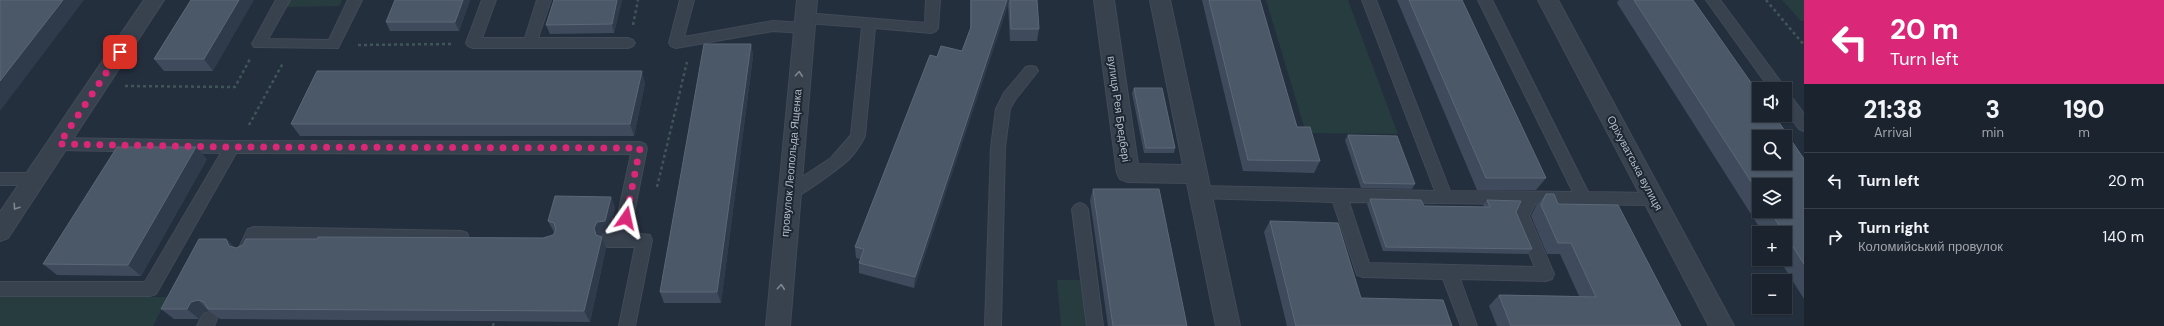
<!DOCTYPE html>
<meta charset="utf-8">
<style>
:root{--surface:#1b232e;--page:#242b36;--text:#f1f3f6;--muted:#a0a4aa;--line:#39404a}
body{margin:0;font-family:"DM Sans",sans-serif;background:var(--page);color:var(--text);height:100vh;display:flex;flex-direction:column;font-size:15px;white-space:nowrap}
*{box-sizing:border-box;margin:0}
p{font-size:13px;color:var(--muted)}
.icon{flex:none;width:22px;height:22px;fill:none;stroke:currentColor;stroke-width:2;stroke-linecap:round;stroke-linejoin:round}
.map{position:relative;flex:1;overflow:hidden}
.details{display:flex;flex-direction:column;background:var(--surface);width:360px}
.details>*{flex:none}
.banner{background:#db2777;color:#fff;overflow:hidden}
.buttons{position:absolute;left:1752px;top:82px;display:grid;gap:8px}
.buttons a{display:grid;place-items:center;width:40px;height:40px;border-radius:0px;background:var(--surface);box-shadow:0 1px 3px #0004,0 0 0 1px var(--line);font-size:20px}
.pin{position:absolute;display:grid;place-items:center;width:34px;height:34px;color:#fff;margin:-17px;border-radius:8px;box-shadow:0 2px 6px #0006}
.me{position:absolute;width:44px;margin:-22px;rotate:11deg;stroke-linejoin:round;filter:drop-shadow(0 0 3px #0008)}
.turn{display:flex;align-items:center;gap:14px;height:84px;padding:0 20px;font-size:18px}
.turn .icon{width:52px;height:52px;stroke-width:2.5}
.turn b{display:block;font-size:28px;line-height:34px}
.eta{display:flex;justify-content:space-evenly;align-items:center;height:68px;text-align:center}
.eta b{font-size:24px;font-weight:800;line-height:28px}
ul{padding:0;list-style:none}
li{display:flex;align-items:center;gap:12px;height:56px;padding:0 20px;border-top:1px solid var(--line)}
li div{flex:1}
li b{display:block;font-size:15px}
li em{font-style:normal}
main{display:flex;flex:1;min-height:0}
.map>svg:first-child{display:block}
</style>
<main>
<div class="map">
<svg width="1804" height="326" viewBox="0 0 1804 326">
<rect width="100%" height="100%" fill="#242f3e"/>
<g fill="#263c3f">
<path d="M290,0H342L339,6L286,7Z"/>
<path d="M1266,0H1348L1398,134L1306,133Z"/>
<path d="M1782,0H1804V21H1801Z"/>
<path d="M1057,280H1082L1087,326H1061Z"/>
<path d="M0,296L168,297L153,326H0Z"/>
</g>
<g fill="none" stroke-linecap="round" stroke-linejoin="round">
<g stroke="#414a57" stroke-width="2">
<g id="service">
<path d="M276,0H290L268,39L329,40L348,0H362L338,48L254,47L252,44Z"/>
<path d="M482,0H496L482,38H525L537,0H551L538,38H628L633,40L635,43L633,46L628,48H473L468,46L466,43Z"/>
<path d="M680,0H694L684,37L773,21L803,23L808,25L810,28L808,31L803,33L773,31L676,48L671,46L669,43Z"/>
<path d="M926,0H940L938,28L936,31L931,33L875,28L865,136C861,144 856,152 849,159C841,167 799,198 790,199C788,199 785,198 784,197L781,193L784,189L831,158L851,135L862,27L805,23L800,21L798,18L800,15L805,13L925,23Z"/>
<path d="M1362,0H1376L1450,191L1573,192L1478,0H1492L1588,192L1654,193L1659,195L1662,199L1659,203L1654,205L1535,204L1529,216L1554,274L1552,279L1546,281L1460,279L1477,326H1461L1443,279L1363,277L1357,275L1333,202L1200,198L1195,196L1192,192L1195,188L1200,186L1435,191ZM1349,202L1519,204L1513,216L1535,267L1369,263Z"/>
<path d="M1706,0H1720L1783,85L1785,89H1770Z"/>
<path d="M1031,66L1036,67L1038,71L1015,100L1010,109L1005,147L1001,326H985L991,147L996,109L1004,93L1026,67Z"/>
<path d="M1785,94L1790,95L1804,114V131L1799,129L1785,110Z"/>
<path d="M59,138L232,141L640,142L645,144L647,148L630,233L650,235L652,240L635,326H619L635,247H608L602,245L600,240L602,235L614,233L631,154L236,153L156,294L150,296H0V282H145L221,153L59,150L54,148L52,144L54,140Z"/>
<path d="M0,173H35L40,175L43,179L40,183L35,185H0Z"/>
<path d="M1080,203L1085,205L1088,209L1103,326H1087L1072,209L1075,205Z"/>
<path d="M254,227L461,231L467,233L469,238L467,243L461,245L259,241L252,255L246,257L240,255L238,250L248,229Z"/>
<path d="M209,312L215,314L217,319L214,326H197L203,314Z"/>
</g>
</g>
<g stroke="#414a57" stroke-width="2">
<g id="minor">
<path d="M144,0H164L8,238L0,241V212Z"/>
<path d="M797,0H817L790,326H766Z"/>
<path d="M1094,0H1114L1138,164L1183,165L1150,0H1170L1240,326H1216L1187,183L1128,182L1120,179L1117,173Z"/>
<path d="M1538,0H1558L1734,326H1709Z"/>
</g>
</g>
<g stroke="#3f5557" stroke-width="2.5" stroke-dasharray="3 3" stroke-linecap="butt">
<path d="M1766,0L1804,45"/>
<path d="M633,25L638,0"/>
<path d="M358,45L453,44"/>
<path d="M125,86L235,87L250,59"/>
<path d="M249,125L283,63"/>
<path d="M657,187L687,62"/>
<path d="M493,326L494,321"/>
</g>
<use href="#service" fill="#38414e" fill-rule="evenodd"/>
<use href="#minor" fill="#38414e" fill-rule="evenodd"/>
</g>
<g fill="#3f4b5c" fill-rule="evenodd">
<path d="M191,0L213,71H164L154,59Z"/>
<path d="M470,0L459,31H390L386,22Z"/>
<path d="M622,0L614,33L550,34L546,25Z"/>
<path d="M970,0H1037L1039,29L1037,41H1010L1008,5L914,288L859,273V263L860,259L856,258L855,247L962,51L970,30Z"/>
<path d="M1202,0H1260L1297,127L1320,161L1314,173L1243,171Z"/>
<path d="M1397,0H1462L1546,178L1536,190H1477Z"/>
<path d="M1619,0H1693L1804,159V299L1779,259H1785V233H1763L1617,3ZM1759,185L1785,211H1759Z"/>
<path d="M751,44L753,56L721,303H664L660,292Z"/>
<path d="M645,83L634,136H300L291,124Z"/>
<path d="M1134,88L1175,148L1174,153H1144L1132,93Z"/>
<path d="M1348,135L1415,184L1412,189L1361,188L1345,140Z"/>
<path d="M207,159L141,276L57,275L43,264Z"/>
<path d="M1093,189L1187,326H1108L1090,200Z"/>
<path d="M1546,194L1558,204L1681,326H1497L1489,306L1499,295L1579,296L1560,254H1547L1531,216L1536,206Z"/>
<path d="M611,197L615,208L610,232L602,234L600,236L606,248L590,322L220,319L209,311L203,313L199,319H174L161,309L226,239L234,247L236,248L317,239L543,238L553,235L555,232H554L548,221Z"/>
<path d="M1370,199L1424,206L1484,207L1483,205L1487,200L1516,212L1532,249L1528,254L1383,251L1367,204Z"/>
<path d="M1270,221L1361,298L1452,326H1287L1264,232Z"/>
</g>
<g fill="#2f3b4b">
<path d="M63,0H84L0,111V81Z"/>
<path d="M239,0H254L213,71L204,59Z"/>
<path d="M463,0H470L459,31L455,22Z"/>
<path d="M617,0H622L614,33L612,24Z"/>
<path d="M1007,0H1009L1008,5L914,288L915,277Z"/>
<path d="M751,44L753,56L721,303L717,292Z"/>
<path d="M642,71L645,83L634,136L630,124Z"/>
<path d="M196,147L207,159L141,276L128,265Z"/>
<path d="M611,197L615,208L610,232L602,234L599,239L602,237L606,248L590,322L584,311L594,228Z"/>
<path d="M226,239L237,250L229,246Z"/>
<path d="M198,300L209,311L203,313L199,319L187,309L191,302Z"/>
</g>
<g fill="#4b5868" stroke="#5c6777" fill-rule="evenodd">
<path d="M0,0H63L0,81Z"/>
<path d="M191,0H239L204,59H154Z"/>
<path d="M395,0H463L455,22H386Z"/>
<path d="M554,0H617L612,24L546,25Z"/>
<path d="M971,0H1007L915,277L859,263L864,249L855,247L930,55L937,57L941,46L962,51L971,27Z"/>
<path d="M1010,0H1037L1039,29H1011Z"/>
<path d="M1209,0H1260L1297,127H1310L1320,161L1248,160Z"/>
<path d="M1409,0H1462L1546,178H1486Z"/>
<path d="M1634,0H1693L1759,94V115H1774L1804,159V264L1785,234V233H1784L1770,211H1785V185H1759V194ZM1759,137H1785V163H1759Z"/>
<path d="M704,44H751L717,292H660Z"/>
<path d="M317,71H642L630,124H291Z"/>
<path d="M1134,88H1162L1175,148H1146Z"/>
<path d="M1348,135L1397,136L1415,184L1364,183Z"/>
<path d="M117,147H196L128,265L43,264Z"/>
<path d="M1093,189H1159L1187,326H1113Z"/>
<path d="M1546,194H1554L1558,204L1618,205L1681,326H1511L1499,295L1596,297L1571,243H1558L1541,205Z"/>
<path d="M555,196L611,197L605,221L597,222L594,228L596,235L602,237L584,311L208,309L204,302L198,300L191,302L187,309H161L199,239H226L229,246L236,248L243,245L246,239H317L318,237L543,238L553,235L556,230L554,223L548,221Z"/>
<path d="M1370,199L1421,200L1424,206L1490,207L1487,200L1521,201L1516,212L1532,249L1386,247Z"/>
<path d="M1270,221L1338,223L1361,298L1443,300L1452,326H1296Z"/>
</g>
<defs><path id="oneway-chevron" d="M-2-3.5L2.5 0L-2 3.5" fill="none" stroke-width="1.6" stroke-linecap="round" stroke-linejoin="round"/></defs>
<g stroke="#7c8592">
<use href="#oneway-chevron" transform="translate(799 74) rotate(-85)"/>
<use href="#oneway-chevron" transform="translate(16 207) rotate(124)"/>
<use href="#oneway-chevron" transform="translate(781 287) rotate(-85)"/>
</g>
<g fill="none" stroke-linecap="round" stroke-linejoin="round">
<path stroke="#db2777" stroke-width="7" stroke-dasharray="0 12.6" d="M120,52L59,144L232,147L640,148L626,218"/>
</g>
<g text-anchor="middle" dominant-baseline="central" stroke-width="4" stroke-linejoin="round" paint-order="stroke">
<g font-size="11" fill="#b4bcc9" stroke="#1d2633">
<text transform="translate(1119 109) rotate(82)">вулиця Рея Бредбері</text>
<text transform="translate(791 163) rotate(-85)">провулок Леопольда Ященка</text>
<text transform="translate(1635 163) rotate(62)">Оріхуватська вулиця</text>
</g>
</g>
</svg>
<div class="buttons">
<a><svg class="icon" aria-label="sound" viewBox="0 0 24 24"><path d="M4 9h4l5-4v14l-5-4H4zM17 9q2 3 0 6"/></svg></a>
<a><svg class="icon" aria-label="search" viewBox="0 0 24 24"><circle cx="10" cy="10" r="6"/><path d="M15 15l6 6"/></svg></a>
<a><svg class="icon" aria-label="layers" viewBox="0 0 24 24"><path d="M12 4l9 5-9 5-9-5zM3 14l9 5 9-5"/></svg></a>
<a>+</a>
<a>−</a>
</div>
<div class="pin" style="left:120px;top:52px;background:#d93025"><svg class="icon" aria-label="arrive" viewBox="0 0 24 24"><path d="M6 21V4h12l-3 4 3 4H6"/></svg></div>
<svg class="me" style="left:626px;top:218px" viewBox="-20 -20 40 40"><path d="M0-17L14 15 0 8-14 15z" fill="#db2777" stroke="#fff" stroke-width="4"/></svg>
</div>
<section class="details">
<div class="banner">
<div class="turn"><svg class="icon" aria-label="left" viewBox="0 0 24 24"><path d="M17 20v-9H6M10 6l-5 5 5 5"/></svg><div><b>20 m</b>Turn left</div></div>
</div>
<div class="eta">
<div><b>21:38</b><p>Arrival</p></div>
<div><b>3</b><p>min</p></div>
<div><b>190</b><p>m</p></div>
</div>
<ul>
<li><svg class="icon" aria-label="left" viewBox="0 0 24 24"><path d="M17 20v-9H6M10 6l-5 5 5 5"/></svg><div><b>Turn left</b></div><em>20 m</em></li>
<li><svg class="icon" aria-label="right" viewBox="0 0 24 24"><path d="M7 20v-9h11M14 6l5 5-5 5"/></svg><div><b>Turn right</b><p>Коломийський провулок</p></div><em>140 m</em></li>
</ul>
</section>
</main>
